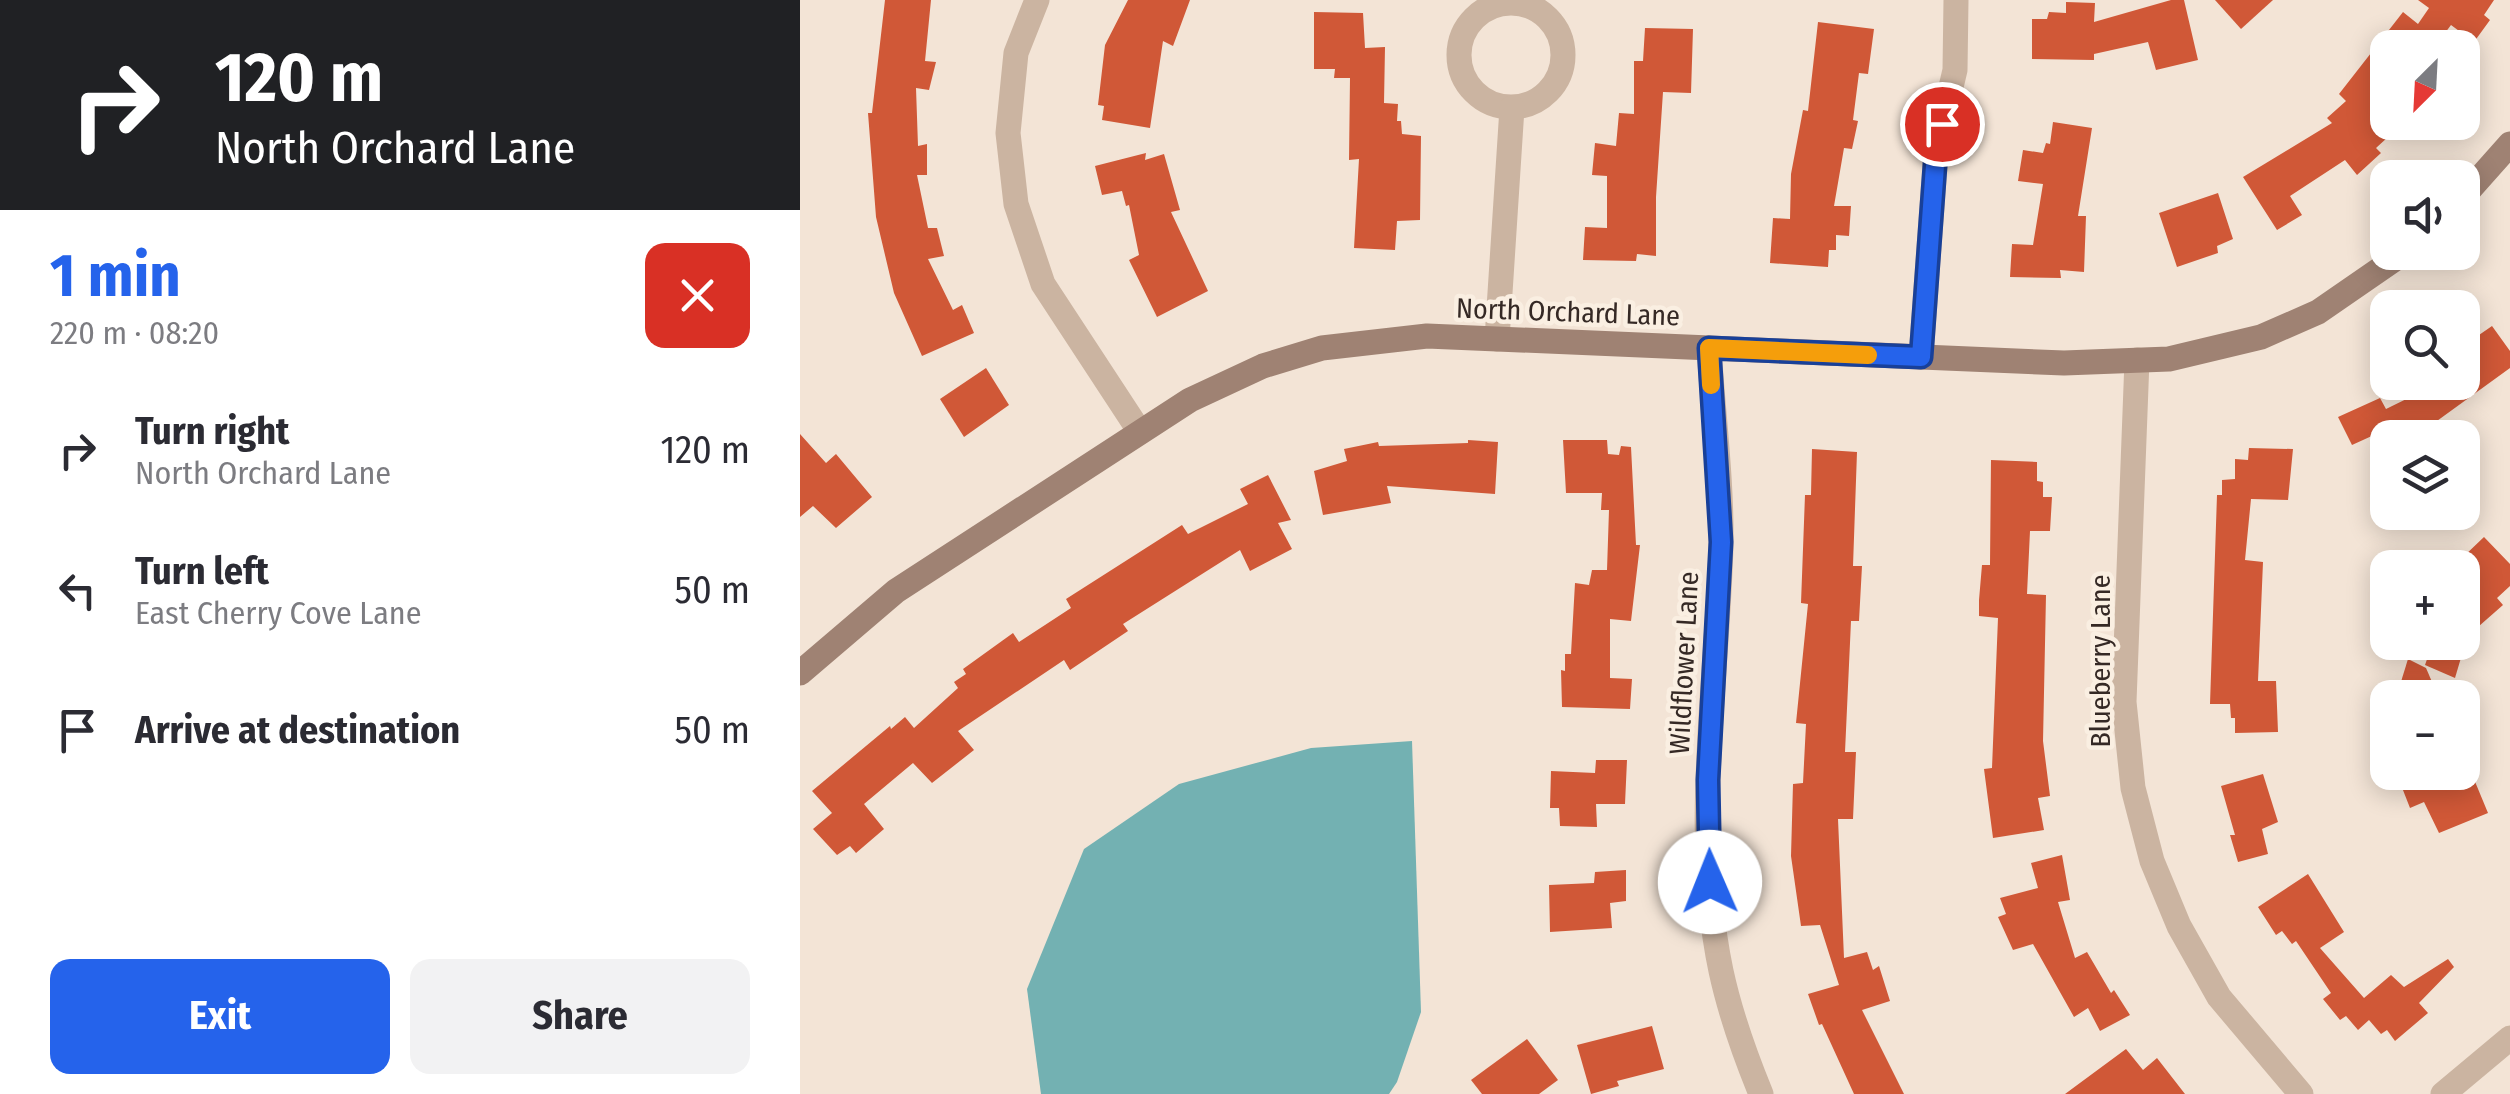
<!DOCTYPE html>
<meta charset="utf-8">
<style>
:root{--surface:#fff;--page:#f2f2f3;--text:#2b2b33;--muted:#7c7c81;--accent:#2563eb}
body{margin:0;font-family:"Fira Sans Condensed",sans-serif;background:var(--page);color:var(--text);height:100vh;display:flex;flex-direction:column;font-size:38px;white-space:nowrap}
*{box-sizing:border-box;margin:0}
p{font-size:32px;color:var(--muted)}
.icon{flex:none;width:55px;height:55px;fill:none;stroke:currentColor;stroke-width:2;stroke-linecap:round;stroke-linejoin:round}
.map{position:relative;flex:1;overflow:hidden}
.side{display:flex;flex-direction:column;background:var(--surface);width:800px}
.side>*{flex:none}
.guide{background:#202124;color:#fff;overflow:hidden}
.needle{width:65px;rotate:204deg}
.fabs{position:absolute;left:1570px;top:30px;display:grid;gap:20px}
.fabs a{display:grid;place-items:center;width:110px;height:110px;border-radius:20px;background:var(--surface);box-shadow:0 5px 25px #0003;font-size:50px}
.pin{position:absolute;display:grid;place-items:center;width:85px;height:85px;color:#fff;margin:-42px;border:5px solid #fff;border-radius:50%;box-shadow:0 2px 10px #0007}
.me{position:absolute;width:110px;margin:-55px;rotate:359deg;stroke-linejoin:round;filter:drop-shadow(0 0 8px #0008)}
.turn{display:flex;align-items:center;gap:35px;height:210px;padding:0 50px;font-size:45px}
.turn .icon{width:130px;height:130px;stroke-width:2.5}
.turn b{display:block;font-size:70px;line-height:85px}
.round{display:grid;place-items:center;flex:none;width:105px;height:105px;border-radius:20px;background:var(--page)}
.overview{display:flex;align-items:center;justify-content:space-between;height:170px;padding:0 50px}
h1{font-size:60px;font-weight:700;line-height:75px;color:var(--accent)}
.action{display:flex;gap:20px;margin-top:auto;padding:20px 50px}
.action a{flex:1;height:115px;border-radius:20px;background:var(--accent);color:#fff;font-size:40px;font-weight:700;line-height:115px;text-align:center}
.action a+a{background:var(--page);color:var(--text)}
ul{padding:0;list-style:none}
li{display:flex;align-items:center;gap:30px;height:140px;padding:0 50px}
li div{flex:1}
li b{display:block;font-size:38px}
li em{font-style:normal}
main{display:flex;flex:1;min-height:0}
.map>svg:first-child{display:block}
</style>
<main>
<section class="side">
<div class="guide">
<div class="turn"><svg class="icon" aria-label="right" viewBox="0 0 24 24"><path d="M7 20v-9h11M14 6l5 5-5 5"/></svg><div><b>120 m</b>North Orchard Lane</div></div>
</div>
<div class="overview"><div><h1>1 min</h1><p>220 m · 08:20</p></div><a class="round" style="background:#d93025;color:#fff"><svg class="icon" aria-label="close" viewBox="0 0 24 24"><path d="M6 6l12 12M18 6L6 18"/></svg></a></div>
<ul>
<li><svg class="icon" aria-label="right" viewBox="0 0 24 24"><path d="M7 20v-9h11M14 6l5 5-5 5"/></svg><div><b>Turn right</b><p>North Orchard Lane</p></div><em>120 m</em></li>
<li><svg class="icon" aria-label="left" viewBox="0 0 24 24"><path d="M17 20v-9H6M10 6l-5 5 5 5"/></svg><div><b>Turn left</b><p>East Cherry Cove Lane</p></div><em>50 m</em></li>
<li><svg class="icon" aria-label="arrive" viewBox="0 0 24 24"><path d="M6 21V4h12l-3 4 3 4H6"/></svg><div><b>Arrive at destination</b></div><em>50 m</em></li>
</ul>
<div class="action"><a>Exit</a><a>Share</a></div>
</section>
<div class="map">
<svg width="1710" height="1094" viewBox="0 0 1710 1094">
<rect width="100%" height="100%" fill="#f3e4d6"/>
<path fill="#73b1b2" d="M612,741L621,1012L597,1082L589,1094H241L227,989L284,849L379,784L511,748Z"/>
<g fill="#d05837">
<path d="M85,0H131L125,61L136,62L129,90L116,88L118,146L127,144V175H117L128,228H137L144,256L128,259L153,310L162,305L174,333L122,356L94,293L76,217L68,113H72Z"/>
<path d="M328,0H390L373,46L363,41L350,128L302,120L304,106L298,105L305,45Z"/>
<path d="M1371,0H1384L1398,60L1356,70L1348,42L1294,54V60L1232,59V19H1247L1249,12L1266,13V2L1295,3L1294,22Z"/>
<path d="M1415,0H1473L1441,29Z"/>
<path d="M1618,0H1694L1684,15L1690,20L1674,42L1651,25L1639,41L1646,48H1588V137L1576,148L1581,153L1557,175L1545,160L1490,196L1502,215L1477,230L1443,177L1532,123L1527,118L1546,101L1539,94L1603,12L1618,24L1629,8Z"/>
<path d="M514,12L563,13L565,48L585,47L584,103L598,104L597,121H601L602,134L621,136L620,220L597,221L595,250L554,248L559,159L549,160L550,78H534L535,69H514Z"/>
<path d="M1018,22L1074,29L1068,74L1059,73L1053,120L1058,121L1052,149L1044,148L1034,206H1051L1049,236L1036,235V250H1029L1028,267L970,263L973,218L990,219L991,174L1003,110L1008,111Z"/>
<path d="M845,28L893,29L891,93L863,92L856,197V256L837,254L836,261L783,260L785,227L807,228V176L792,175L795,143L816,146L819,113L834,114V61H843Z"/>
<path d="M1253,122L1292,128L1278,216H1286L1284,272L1260,270L1261,278L1210,277L1212,244L1233,245L1243,184L1218,181L1223,150L1243,153L1246,143L1250,144Z"/>
<path d="M346,153L345,160L364,154L380,210L371,212L408,291L357,317L329,260L339,255L329,205L326,206L322,191L302,195L295,166Z"/>
<path d="M1418,193L1433,239L1417,246L1418,253L1377,267L1359,213Z"/>
<path d="M1662,309L1679,335L1692,326L1710,351V368L1630,426L1636,438L1574,435L1552,445L1538,417L1580,398L1586,409L1641,382H1662Z"/>
<path d="M186,368L209,405L164,437L140,399Z"/>
<path d="M0,434L26,463L36,454L72,497L36,528L13,506L0,517Z"/>
<path d="M668,440L698,442L695,494L587,486L591,503L523,515L514,471L547,461L544,449L578,442L579,446L668,443Z"/>
<path d="M763,440H807L808,454L819,455L821,446L831,447L836,545H840L831,621L810,619V678L832,679L830,709L762,707L761,670L765,671V654H771L775,583L789,585L792,570H807L809,510H801L802,493H766Z"/>
<path d="M1449,448L1493,449L1488,500L1451,499L1445,560L1463,562L1458,681H1476L1478,732L1435,733V718H1431L1430,704H1410L1417,495H1422V480L1435,479V459L1448,460Z"/>
<path d="M1012,449L1057,452L1053,566H1062L1059,621H1051L1045,752H1056L1053,819H1038L1044,958L1067,952L1073,970L1079,966L1090,1001L1062,1010L1104,1094H1054L1022,1024L1019,1025L1008,994L1039,985L1020,925L1001,926L991,856L993,784L1003,783L1006,724L996,723L1008,604L1001,603L1005,495H1011Z"/>
<path d="M1191,460L1237,462V481L1243,482V497H1252L1250,531H1230L1227,594L1246,595L1243,741L1250,796L1238,798L1244,830L1193,838L1184,769L1192,768L1198,618L1179,616V600L1182,565H1190Z"/>
<path d="M468,475L491,520L478,523L492,549L450,571L440,550L323,624L328,631L270,670L264,660L158,731L174,750L132,783L113,763L64,804L84,829L56,853L50,846L37,855L13,829L32,813L12,791L90,726L91,729L105,717L114,728L158,688L154,682L166,674L163,669L213,633L219,642L271,608L266,599L382,525L388,534L448,504L440,489Z"/>
<path d="M1684,537L1710,564V586L1697,598L1703,605L1662,641V558Z"/>
<path d="M1633,642L1663,651L1655,678L1625,665Z"/>
<path d="M1608,659L1626,668L1639,698H1596Z"/>
<path d="M796,760H827L825,804H796L797,827L760,826L759,808H750L751,771L795,773Z"/>
<path d="M1625,772H1671L1688,813L1639,833L1624,802L1610,808L1601,785Z"/>
<path d="M1463,774L1478,822L1462,829L1468,854L1438,862L1430,835H1435L1421,786Z"/>
<path d="M1262,855L1270,900L1258,902L1275,958L1287,952L1311,993L1314,990L1330,1015L1300,1031L1288,1008L1274,1017L1233,944L1213,950L1198,917L1206,914L1200,898L1238,888L1231,863Z"/>
<path d="M826,870V901L810,903L812,928L750,932L749,885L794,883L795,872Z"/>
<path d="M1508,874L1544,932L1520,948L1564,998L1591,975L1604,987L1648,959L1654,967L1619,1003L1628,1013L1595,1041L1587,1030L1581,1034L1569,1020L1558,1030L1546,1016L1540,1020L1523,999L1531,993L1496,941L1492,944L1482,931L1476,935L1458,907Z"/>
<path d="M852,1026L864,1069L817,1081L819,1086L791,1094L777,1045Z"/>
<path d="M727,1039L758,1080L739,1094H682L671,1080Z"/>
<path d="M1326,1049L1343,1070L1357,1058L1385,1094H1265Z"/>
</g>
<g fill="none" stroke-linecap="round" stroke-linejoin="round">
<g stroke="#cbb4a1" stroke-width="25">
<path d="M237,0L216,53L208,133L216,204L243,284L340,432"/>
<circle cx="711" cy="55" r="52"/>
<path d="M697,339L712,108"/>
<path d="M909,348C913,413 922,481 921,546C917,685 892,834 921,971C930,1013 945,1055 961,1094"/>
<path d="M1121,357L1136,151L1155,70L1156,0"/>
<path d="M1337,360L1324,702L1333,788L1352,861L1379,926L1419,997L1501,1094"/>
<path d="M1643,1094L1710,1038"/>
</g>
<g stroke="#9f8273" stroke-width="25">
<path d="M1662,198L1710,144"/>
<path d="M0,673L96,591L390,400L463,366L522,348L627,336L1264,363L1369,359L1461,337L1518,312L1605,252"/>
</g>
</g>
<g fill="none" stroke-linecap="round" stroke-linejoin="round">
<g stroke="#184099" stroke-width="25">
<path id="route" d="M910,882L908,780L921,542L909,348L1121,357L1136,152L1142,124"/>
</g>
<use href="#route" stroke="#2563eb" stroke-width="18"/>
<path stroke="#f59e0b" stroke-width="18" d="M911,385L909,348L1068,355"/>
</g>
<g text-anchor="middle" dominant-baseline="central" stroke-width="9" stroke-linejoin="round" paint-order="stroke">
<g font-size="28" fill="#352925" stroke="#faefe2">
<text transform="translate(768 312) rotate(2)">North Orchard Lane</text>
<text transform="translate(1300 661) rotate(-90)">Blueberry Lane</text>
<text transform="translate(884 663) rotate(-87)">Wildflower Lane</text>
</g>
</g>
</svg>
<div class="fabs">
<a><svg class="needle" viewBox="-14 -14 28 28"><path d="M0-13l5 13h-10z" fill="#e53935"/><path d="M0 13l5-13h-10z" fill="#7c7c81"/></svg></a>
<a><svg class="icon" aria-label="sound" viewBox="0 0 24 24"><path d="M4 9h4l5-4v14l-5-4H4zM17 9q2 3 0 6"/></svg></a>
<a><svg class="icon" aria-label="search" viewBox="0 0 24 24"><circle cx="10" cy="10" r="6"/><path d="M15 15l6 6"/></svg></a>
<a><svg class="icon" aria-label="layers" viewBox="0 0 24 24"><path d="M12 4l9 5-9 5-9-5zM3 14l9 5 9-5"/></svg></a>
<a>+</a>
<a>−</a>
</div>
<div class="pin" style="left:1142px;top:124px;background:#d93025"><svg class="icon" aria-label="arrive" viewBox="0 0 24 24"><path d="M6 21V4h12l-3 4 3 4H6"/></svg></div>
<svg class="me" style="left:910px;top:882px" viewBox="-20 -20 40 40"><circle r="19" fill="#fff"/><path d="M0-13L10 11 0 6-10 11z" fill="#2563eb"/></svg>
</div>
</main>
